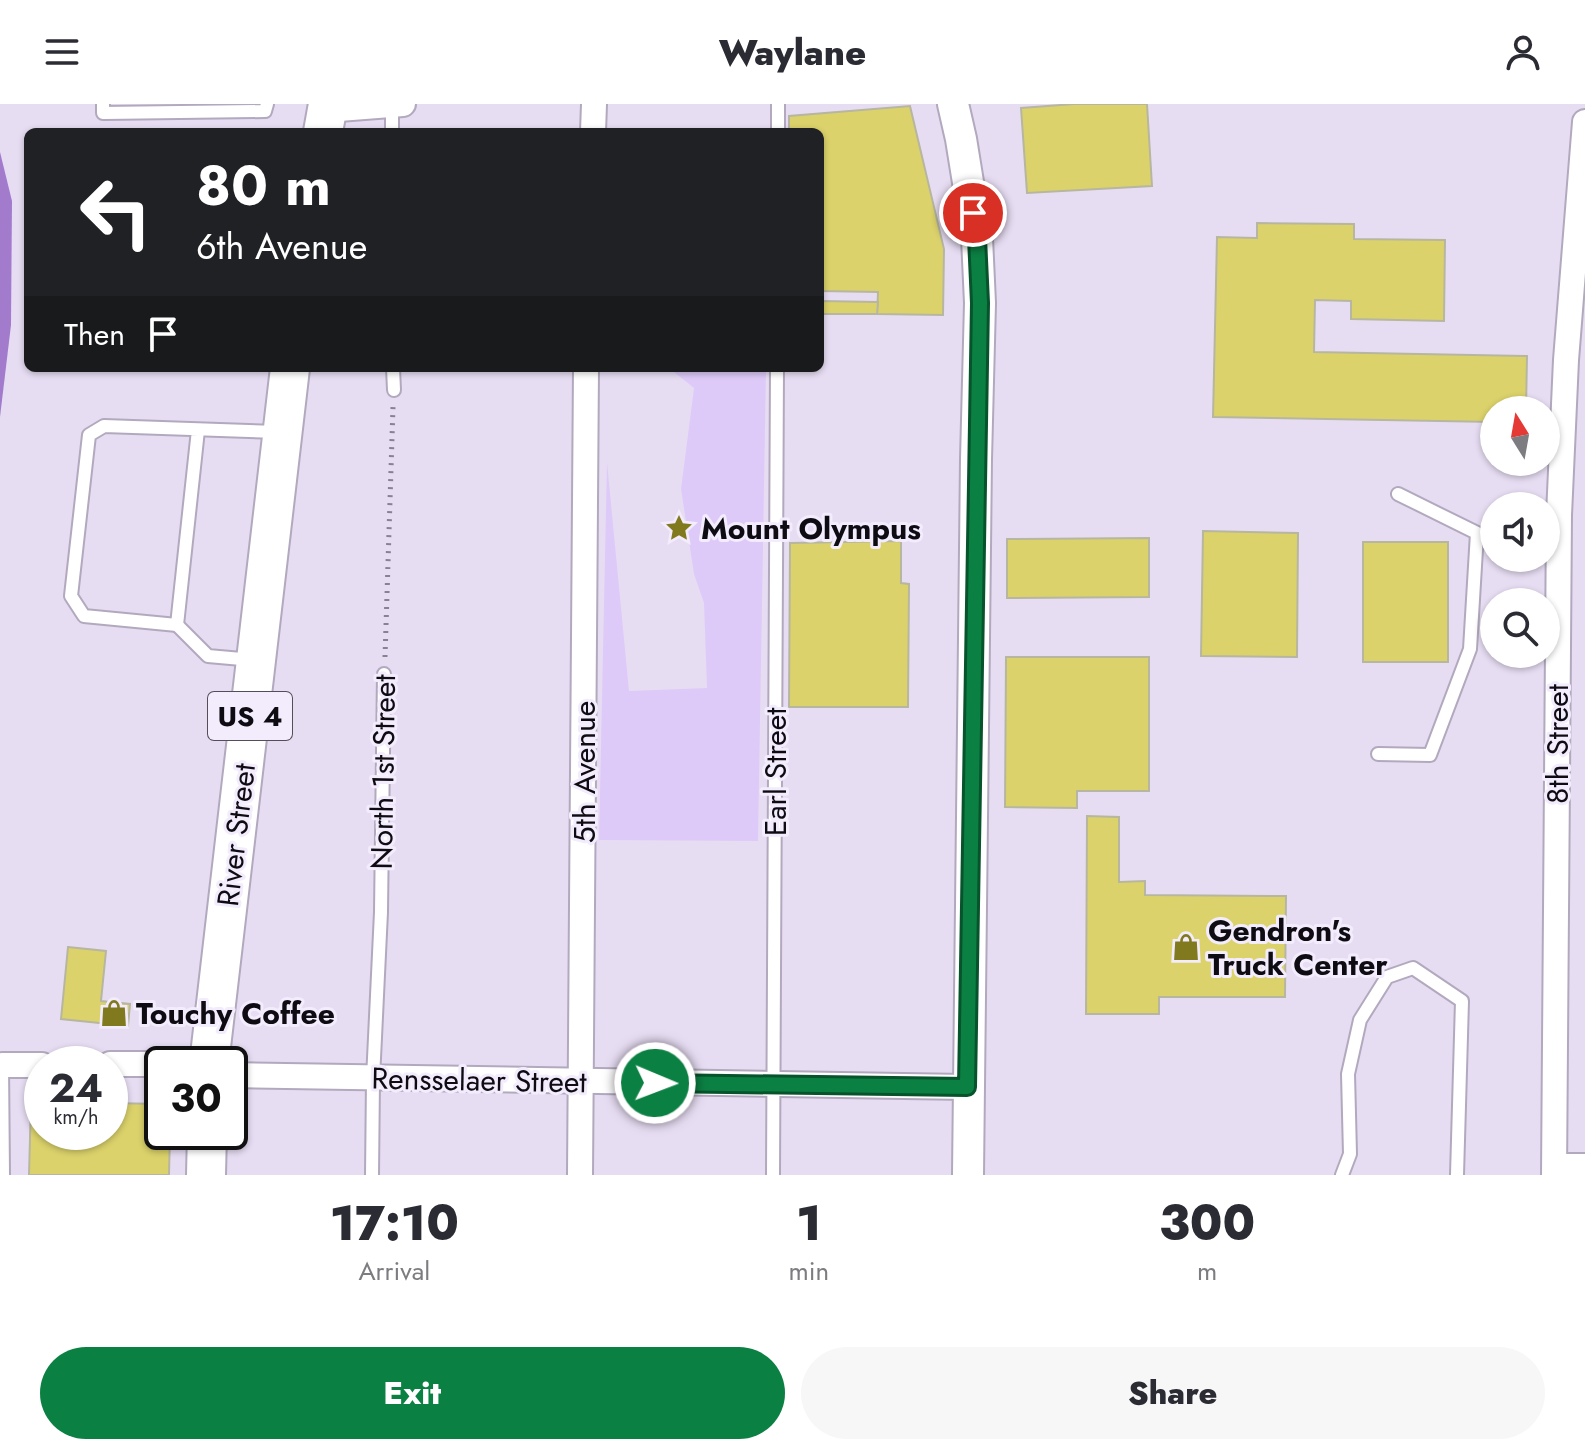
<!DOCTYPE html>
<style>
:root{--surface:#fff;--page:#f7f7f7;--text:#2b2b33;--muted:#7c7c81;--accent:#0b8043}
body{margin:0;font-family:Jost,sans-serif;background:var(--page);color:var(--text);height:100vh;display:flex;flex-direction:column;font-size:30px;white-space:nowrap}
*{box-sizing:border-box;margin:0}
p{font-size:26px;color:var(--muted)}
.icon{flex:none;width:44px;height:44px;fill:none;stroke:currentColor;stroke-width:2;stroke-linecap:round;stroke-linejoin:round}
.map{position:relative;height:1071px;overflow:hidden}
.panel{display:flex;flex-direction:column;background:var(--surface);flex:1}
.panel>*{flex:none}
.guide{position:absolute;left:24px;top:24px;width:800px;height:244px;border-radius:12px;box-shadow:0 2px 6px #0004;background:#202124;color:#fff;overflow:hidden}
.needle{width:52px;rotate:349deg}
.tools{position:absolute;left:1480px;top:292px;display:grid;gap:16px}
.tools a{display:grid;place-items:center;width:80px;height:80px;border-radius:50%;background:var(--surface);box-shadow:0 2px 6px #0004;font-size:40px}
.speed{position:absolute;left:24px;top:942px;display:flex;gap:16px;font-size:40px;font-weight:700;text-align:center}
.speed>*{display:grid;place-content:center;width:104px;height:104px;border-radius:50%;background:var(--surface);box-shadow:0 2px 6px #0004;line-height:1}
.speed small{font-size:20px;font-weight:400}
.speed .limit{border:4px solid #111;border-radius:12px;background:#fff;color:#111}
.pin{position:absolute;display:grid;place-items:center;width:68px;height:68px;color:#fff;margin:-34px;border:4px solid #fff;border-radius:50%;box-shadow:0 2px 8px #0007}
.me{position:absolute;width:88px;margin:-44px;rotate:91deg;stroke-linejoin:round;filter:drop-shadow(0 0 6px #0008)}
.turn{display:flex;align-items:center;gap:28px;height:168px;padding:0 40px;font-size:36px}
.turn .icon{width:104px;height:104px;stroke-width:2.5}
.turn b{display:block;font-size:56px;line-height:68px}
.then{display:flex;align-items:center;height:76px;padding:0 40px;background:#0003;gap:16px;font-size:30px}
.eta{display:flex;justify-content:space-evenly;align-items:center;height:136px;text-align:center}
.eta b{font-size:48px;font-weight:800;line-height:56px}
.cta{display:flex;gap:16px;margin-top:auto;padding:16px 40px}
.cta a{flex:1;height:92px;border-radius:48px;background:var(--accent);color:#fff;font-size:32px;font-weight:800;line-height:92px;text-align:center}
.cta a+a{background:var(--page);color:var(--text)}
header{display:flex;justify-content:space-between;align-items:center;height:104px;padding:0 40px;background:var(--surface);font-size:36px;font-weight:800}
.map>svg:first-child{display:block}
</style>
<header><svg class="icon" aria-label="menu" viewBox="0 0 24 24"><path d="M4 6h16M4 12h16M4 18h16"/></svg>Waylane<svg class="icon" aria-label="person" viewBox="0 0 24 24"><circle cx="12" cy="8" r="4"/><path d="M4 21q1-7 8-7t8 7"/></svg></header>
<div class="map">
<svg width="1585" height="1071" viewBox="0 0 1585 1071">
<rect width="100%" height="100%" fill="#e7ddf3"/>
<path fill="#decaf8" d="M669,264H766L758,737L599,736L607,358L629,587L707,584L704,499L694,470L681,385L694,284Z"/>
<path fill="#a27bcd" d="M0,48L12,97L11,221L0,313Z"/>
<g fill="#dbd26b" stroke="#b7b6a0" stroke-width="2">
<path d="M1074,0H1147L1152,82L1027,89L1021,4Z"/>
<path d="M910,2L944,145L943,211L877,210L878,188L820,187V28H789V12Z"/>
<path d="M1257,119L1354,120V135L1445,136L1444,217L1351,215V197L1315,196L1314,248L1527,252L1526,306H1494V318L1213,313L1217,133L1257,134Z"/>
<path d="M820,197L878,198L877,210H820Z"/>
<path d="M1203,427L1298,429L1297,553L1201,552Z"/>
<path d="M1149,434V493L1007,494V435Z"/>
<path d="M901,437V479L909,480L908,603H789L790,439Z"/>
<rect x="1363" y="438" width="85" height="120"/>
<path d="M1006,553H1149V687H1077V704L1005,703Z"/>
<path d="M1087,712L1119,713V778L1145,777V791L1286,792L1285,893H1159V910H1086Z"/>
<path d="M68,843L106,847L101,897L130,900L128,922L61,915Z"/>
<path d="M31,997H42V1028H110V999L162,1000V1028H170L169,1071H29Z"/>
</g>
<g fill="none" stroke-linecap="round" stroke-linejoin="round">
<g stroke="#b2a9be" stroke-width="16">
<g id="service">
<path d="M103,0V9L265,7L267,0"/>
<path d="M392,1V28"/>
<path d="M778,28V0"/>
<path d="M393,264L394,286"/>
<path d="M198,326L177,521L84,512L71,492L89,331L104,322L279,328"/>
<path d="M177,521L208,552L253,556"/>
<path d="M1378,650L1430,651L1470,545L1477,429L1398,390"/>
<path d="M2,961L3,1071"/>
<path d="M372,1071L373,975L381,808L384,570"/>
<path d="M773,1071L777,264"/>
<path d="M1342,1071L1350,1050L1348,970L1360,916L1387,873L1413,864L1462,897L1457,1071"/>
</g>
</g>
<g stroke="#b2a9be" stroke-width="28">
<g id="minor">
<path d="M326,6L403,0"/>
<path d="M593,28L594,0"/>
<path d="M110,960H162"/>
<path d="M2,961H42"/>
<path d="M230,971L967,983"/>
<path d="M1555,1062H1585"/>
<path d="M580,1071L586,264"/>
<path d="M1554,1071L1559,411L1566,256L1585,18"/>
</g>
</g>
<g stroke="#b2a9be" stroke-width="34">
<path id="tertiary" d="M953,0L961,35L977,134L980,199L976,355L968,1071"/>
</g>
<g stroke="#b2a9be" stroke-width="42">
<g id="primary">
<path d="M323,28L328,0"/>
<path d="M209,960L290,264"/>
<path d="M206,1071L207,1028"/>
</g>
</g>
<path stroke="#888191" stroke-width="5" stroke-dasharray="2 6" stroke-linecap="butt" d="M385,553L393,303"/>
<use href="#service" stroke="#fff" stroke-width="12"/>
<use href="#minor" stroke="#fff" stroke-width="24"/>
<use href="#tertiary" stroke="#fff" stroke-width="30"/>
<use href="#primary" stroke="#fff" stroke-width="38"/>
</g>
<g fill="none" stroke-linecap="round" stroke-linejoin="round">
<g stroke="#07532c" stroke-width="20">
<path id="route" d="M655,979L967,983L980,199L977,134L973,109"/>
</g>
<use href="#route" stroke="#0b8043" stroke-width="14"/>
</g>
<defs>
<g id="sight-bare" transform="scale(2.16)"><path d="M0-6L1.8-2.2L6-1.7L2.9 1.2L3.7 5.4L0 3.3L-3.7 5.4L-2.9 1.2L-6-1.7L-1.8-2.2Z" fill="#80791e" stroke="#f3ecfd" stroke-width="2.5" paint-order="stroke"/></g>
<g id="shop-bare" transform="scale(2.16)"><path d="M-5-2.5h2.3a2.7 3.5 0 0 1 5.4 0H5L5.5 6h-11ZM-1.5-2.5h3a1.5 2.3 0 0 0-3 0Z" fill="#80791e" stroke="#f3ecfd" stroke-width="2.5" paint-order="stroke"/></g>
</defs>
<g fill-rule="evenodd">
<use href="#sight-bare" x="679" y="424"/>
<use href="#shop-bare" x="1186" y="843"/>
<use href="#shop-bare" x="114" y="909"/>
</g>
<g text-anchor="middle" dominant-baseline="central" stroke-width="6" stroke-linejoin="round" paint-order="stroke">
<rect fill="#f3ecfd" stroke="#534e58" stroke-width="2" x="208" y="588" width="84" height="48" rx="6"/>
<g font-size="28" font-weight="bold" fill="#0e0b12">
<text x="250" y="612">US 4</text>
</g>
<g font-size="30" font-weight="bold" fill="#0e0b12" stroke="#f3ecfd" text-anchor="start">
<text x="701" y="424">Mount Olympus</text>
<text x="1208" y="826">Gendron's<tspan x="1208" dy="34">Truck Center</tspan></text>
<text x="136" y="909">Touchy Coffee</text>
</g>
<g font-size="30" fill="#0e0b12" stroke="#f3ecfd">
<text transform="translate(1557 640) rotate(-90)">8th Street</text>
<text transform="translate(383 668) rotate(-89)">North 1st Street</text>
<text transform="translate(584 668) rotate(-90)">5th Avenue</text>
<text transform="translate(775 668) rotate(-90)">Earl Street</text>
<text transform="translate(236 731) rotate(-83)">River Street</text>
<text transform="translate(479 976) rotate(1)">Rensselaer Street</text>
</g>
</g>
</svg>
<div class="tools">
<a><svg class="needle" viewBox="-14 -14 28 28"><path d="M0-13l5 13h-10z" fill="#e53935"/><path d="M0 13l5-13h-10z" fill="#7c7c81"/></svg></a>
<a><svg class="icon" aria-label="sound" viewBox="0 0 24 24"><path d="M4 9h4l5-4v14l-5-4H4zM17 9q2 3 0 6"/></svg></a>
<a><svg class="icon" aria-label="search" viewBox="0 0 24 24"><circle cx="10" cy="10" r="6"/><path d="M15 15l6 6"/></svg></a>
</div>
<div class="speed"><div>24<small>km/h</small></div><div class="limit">30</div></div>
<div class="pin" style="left:973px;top:109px;background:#d93025"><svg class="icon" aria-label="arrive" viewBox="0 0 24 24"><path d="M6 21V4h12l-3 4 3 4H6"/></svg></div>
<svg class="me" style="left:655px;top:979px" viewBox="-20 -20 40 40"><circle r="17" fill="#0b8043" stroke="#fff" stroke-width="3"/><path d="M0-11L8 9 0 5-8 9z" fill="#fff"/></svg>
<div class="guide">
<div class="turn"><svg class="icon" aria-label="left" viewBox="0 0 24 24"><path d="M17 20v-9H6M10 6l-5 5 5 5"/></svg><div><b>80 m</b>6th Avenue</div></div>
<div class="then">Then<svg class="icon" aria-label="arrive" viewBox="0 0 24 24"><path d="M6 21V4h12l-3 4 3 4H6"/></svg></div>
</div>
</div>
<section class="panel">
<div class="eta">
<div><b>17:10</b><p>Arrival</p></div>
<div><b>1</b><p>min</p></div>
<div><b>300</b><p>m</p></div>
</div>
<div class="cta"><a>Exit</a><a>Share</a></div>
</section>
